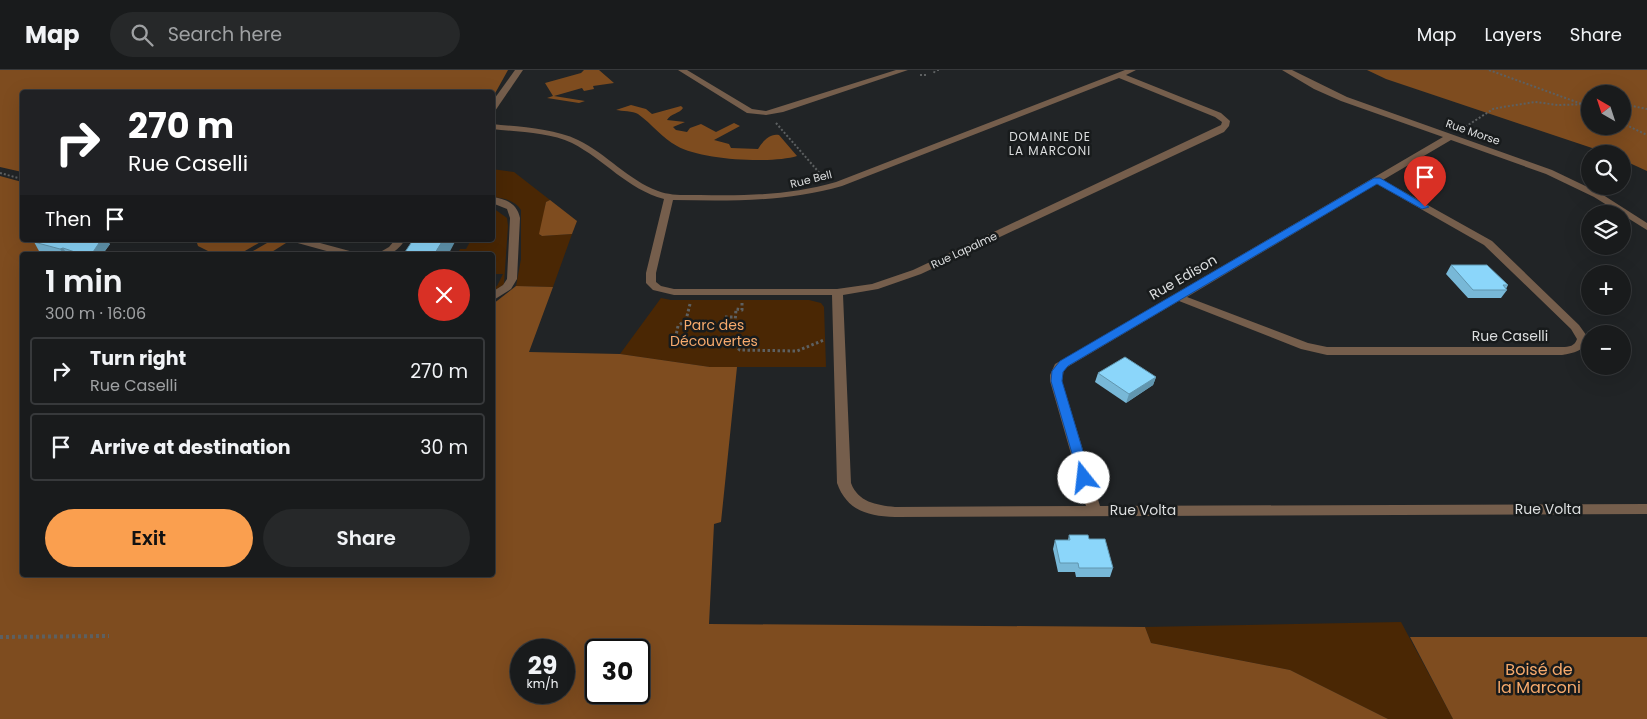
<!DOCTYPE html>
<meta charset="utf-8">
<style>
:root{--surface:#191b1c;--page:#262829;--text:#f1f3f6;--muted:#9fa1a3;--line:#37393b;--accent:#fa9f4f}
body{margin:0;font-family:Poppins,sans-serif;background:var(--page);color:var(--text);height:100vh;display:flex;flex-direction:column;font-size:19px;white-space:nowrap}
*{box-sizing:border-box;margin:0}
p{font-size:16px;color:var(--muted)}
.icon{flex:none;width:28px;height:28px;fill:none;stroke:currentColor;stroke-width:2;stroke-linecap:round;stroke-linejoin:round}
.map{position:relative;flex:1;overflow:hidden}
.panel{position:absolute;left:20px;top:182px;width:475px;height:325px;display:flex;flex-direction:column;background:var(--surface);border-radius:5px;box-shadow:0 5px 20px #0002,0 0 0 1px var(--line)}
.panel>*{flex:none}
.banner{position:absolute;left:20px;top:20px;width:475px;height:152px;border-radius:5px;box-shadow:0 5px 20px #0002,0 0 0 1px var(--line);background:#202124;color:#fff;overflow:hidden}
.needle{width:32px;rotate:321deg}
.fabs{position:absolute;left:1581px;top:15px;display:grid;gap:10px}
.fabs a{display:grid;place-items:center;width:50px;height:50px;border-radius:50%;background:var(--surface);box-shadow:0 5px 20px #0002,0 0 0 1px var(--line);font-size:25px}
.speed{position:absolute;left:510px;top:569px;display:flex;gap:10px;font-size:25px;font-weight:700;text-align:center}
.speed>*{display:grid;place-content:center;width:65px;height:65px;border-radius:50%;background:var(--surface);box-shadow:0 5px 20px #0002,0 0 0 1px var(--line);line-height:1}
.speed small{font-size:12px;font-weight:400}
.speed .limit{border:2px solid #111;border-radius:8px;background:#fff;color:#111}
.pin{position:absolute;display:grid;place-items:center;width:42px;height:42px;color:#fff;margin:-51px -21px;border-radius:50% 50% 50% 0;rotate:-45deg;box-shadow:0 0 5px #0007}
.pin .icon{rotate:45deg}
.me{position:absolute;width:55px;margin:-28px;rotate:344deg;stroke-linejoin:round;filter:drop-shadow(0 0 4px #0008)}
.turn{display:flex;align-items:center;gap:18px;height:105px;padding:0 25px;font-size:22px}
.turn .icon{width:65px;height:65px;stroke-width:2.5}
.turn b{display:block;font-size:35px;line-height:42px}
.then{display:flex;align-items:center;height:48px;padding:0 25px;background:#0003;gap:10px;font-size:19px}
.round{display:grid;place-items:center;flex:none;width:52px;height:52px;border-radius:26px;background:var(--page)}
.summary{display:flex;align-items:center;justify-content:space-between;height:85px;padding:0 25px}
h1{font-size:30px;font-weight:600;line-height:38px}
.button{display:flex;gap:10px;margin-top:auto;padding:10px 25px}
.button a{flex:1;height:58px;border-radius:30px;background:var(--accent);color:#111;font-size:20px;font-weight:600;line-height:58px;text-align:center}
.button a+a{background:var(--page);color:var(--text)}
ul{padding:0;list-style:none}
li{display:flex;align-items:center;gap:15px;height:68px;margin:0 10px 8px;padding:0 15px;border:2px solid var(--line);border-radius:5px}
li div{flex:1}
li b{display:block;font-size:19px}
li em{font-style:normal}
header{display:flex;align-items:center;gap:30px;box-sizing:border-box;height:70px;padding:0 25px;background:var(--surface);border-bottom:1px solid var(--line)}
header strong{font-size:24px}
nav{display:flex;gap:28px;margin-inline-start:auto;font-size:18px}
.search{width:350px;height:45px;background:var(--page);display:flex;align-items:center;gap:12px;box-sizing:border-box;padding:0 18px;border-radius:28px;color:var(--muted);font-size:19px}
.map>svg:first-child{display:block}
</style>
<header>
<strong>Map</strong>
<div class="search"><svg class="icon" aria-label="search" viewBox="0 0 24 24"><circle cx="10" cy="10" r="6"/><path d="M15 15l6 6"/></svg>Search here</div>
<nav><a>Map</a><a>Layers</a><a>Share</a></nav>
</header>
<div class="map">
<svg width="1647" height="649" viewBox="0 0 1647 649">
<rect width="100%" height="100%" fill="#212426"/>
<g fill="#4a2704">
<path d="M492,99L514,102L550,130L546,132L540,165L542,166L572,164L553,217L516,216L521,189V140C515,130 503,128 493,127Z"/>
<path d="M493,138L507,148L508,156L504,214L493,224V217L497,216L503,204H493L492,185H457L460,179H466L471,170H492Z"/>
<path d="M661,228L671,230H809L821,233L824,237L826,297H710L620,284Z"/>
<path d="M1401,552L1453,649H1388L1290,600L1151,573L1145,557Z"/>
</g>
<g fill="#7e4c1f" fill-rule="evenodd">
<path d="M0,0H508L493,27L492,22H22V102L0,97Z"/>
<path d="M584,0H599L614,13L593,16L594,19L584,21L582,18L554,26L585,31L579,33L547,28L553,26L545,13L581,3Z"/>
<path d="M1367,0H1647V101L1623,90L1622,84H1610L1386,9ZM1590,24H1622V56H1590Z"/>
<path d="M631,35L646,39L652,44L681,36L683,38C679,44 671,43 667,50L685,52L673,57L676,60L687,62L690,58L701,54L716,62L734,53L740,56L714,70L729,74L731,78L758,79C763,71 770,63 779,65L797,86C771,94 701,90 677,76C662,68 652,54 638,44C633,41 622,41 616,40Z"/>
<path d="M0,106L22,112V170H58L34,185H22V505H492L493,234L516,216L553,217L529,282L620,284L710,297H737L721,452L714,454L709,554L1145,557L1151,573L1290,600L1388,649H0ZM521,580H564V622H521ZM596,580H639V622H596Z"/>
<path d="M550,130L577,151L572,164L542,166L539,164L546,132Z"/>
<path d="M200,170H264L238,185H210V182L198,176L197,173Z"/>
<path d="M278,171L286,173L267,185H246L267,173Z"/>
<path d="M1410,567H1647V649H1453Z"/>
</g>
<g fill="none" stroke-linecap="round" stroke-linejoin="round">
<g stroke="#5d6061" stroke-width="2" stroke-dasharray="2 2" stroke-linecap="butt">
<path d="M937,0H941"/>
<path d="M1489,0L1590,37"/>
<path d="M934,3L935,0"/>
<path d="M920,5H926"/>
<path d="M1622,34L1647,39"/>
<path d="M776,53L823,107"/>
<path d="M1622,53L1647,65"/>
<path d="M1462,59L1493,39L1503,37L1535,32L1558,35L1590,34"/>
<path d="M0,103L22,109"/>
</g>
<g stroke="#5d6061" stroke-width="3" stroke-dasharray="2.5 2.5" stroke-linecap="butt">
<path d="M742,233V240L736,239L735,253L739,257L737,278L740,280L797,281L824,270"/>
<path d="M690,234L686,250L689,253H735"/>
<path d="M725,247H735"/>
<path d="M686,250L678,256L675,270L691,271"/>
<path d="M738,268L753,269"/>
</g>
<path stroke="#5d6061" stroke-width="4" stroke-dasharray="3 3" stroke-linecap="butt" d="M0,567L109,566"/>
<g fill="#755e4c" fill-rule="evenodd">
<path d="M515,0H523L495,41H492V32Z"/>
<path d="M678,0H687L752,39L766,41L896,0H908L783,42L766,45L747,43Z"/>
<path d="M1125,0H1136L1126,5L1221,43L1230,51L1229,56L1224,62L921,204L878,219L843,225L851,413C858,432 876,435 895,437L1086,436L1050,311V305L1055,294L1443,67L1341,31L1314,19L1282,0H1292L1347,27L1552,100L1600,123L1647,153V160L1594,127L1546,104L1451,70L1383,110L1492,171L1579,255L1589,269C1584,281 1574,283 1562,285H1327L1301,279L1179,231L1064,299L1062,311L1100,436L1647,434V444L895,447C868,446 847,441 837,413L832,225H674L653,220L646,213V203L664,129C627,119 605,90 572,73C549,62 518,62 492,59V54C520,57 553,58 578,70C607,84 628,110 658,121C671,126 686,125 700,125C746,126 791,125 836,112ZM1119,8L1215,47L1222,52L1221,55L913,200L872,214L837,219H674L661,216L656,212V203L673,130C731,131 786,132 842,116ZM1377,114L1484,175L1571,259L1577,269C1575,276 1569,277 1562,277H1327L1308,273L1187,227Z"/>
<path d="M492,127C506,129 517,133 520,148L517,209L511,219L492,231V222L503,215L507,209L510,148L507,139L492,133Z"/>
<path d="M293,170H309L357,183L358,185H341L294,172Z"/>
<path d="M395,170H405C396,183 390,185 375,185L389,177Z"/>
</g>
</g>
<g fill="#78b8d7">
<path d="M34,172L110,174L102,185H56L39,181Z"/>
<path d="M1451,195L1508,215L1506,219L1507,220L1501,228H1468L1446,204Z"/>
<path d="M1098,303L1156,307L1153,315L1126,333L1095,312Z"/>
<path d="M1069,465L1089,469L1113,498L1110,507H1076L1075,502H1058L1053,479L1055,470H1068Z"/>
</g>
<g fill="#6196af">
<path d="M101,170H107L110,174L102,185H91Z"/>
<path d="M443,170H456L448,185L435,183Z"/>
<path d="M63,178L68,185H64L60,179Z"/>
<path d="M492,198L494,204L492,208Z"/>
<path d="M1156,307L1153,315L1126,333L1129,324Z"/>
</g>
<g fill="#8bd6fa" stroke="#6196af">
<path d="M38,170H101L91,185H84L63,178L60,179L34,172Z"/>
<path d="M413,170H443L435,183H482L481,185H403Z"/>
<path d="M1451,195H1487L1508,215H1503L1507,220H1473Z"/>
<path d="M1125,287L1156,307L1129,324L1098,303Z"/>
<path d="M1069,465H1088L1089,469H1105L1113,498H1079L1078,493H1060L1055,470H1070Z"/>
</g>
<path fill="#1a73e8" stroke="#114b97" d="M1374,108H1380L1429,137L1422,139L1377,114L1068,296L1063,302L1062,311L1091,408L1089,411H1080L1051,311L1052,301L1060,291Z"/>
<g text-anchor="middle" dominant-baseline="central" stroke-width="5" stroke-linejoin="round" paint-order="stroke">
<g font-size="11" fill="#dcdedf" stroke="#181b1c">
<text transform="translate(1473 62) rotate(19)">Rue Morse</text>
<text transform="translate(811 109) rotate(-14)">Rue Bell</text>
<text transform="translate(964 180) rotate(-25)">Rue Lapalme</text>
</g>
<g font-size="12" letter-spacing="1" fill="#dcdedf" stroke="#181b1c">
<text x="1050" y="66">DOMAINE DE<tspan x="1050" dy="14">LA MARCONI</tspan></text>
</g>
<g font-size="14" fill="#dcdedf" stroke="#181b1c">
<text transform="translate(1183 207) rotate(-30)">Rue Edison</text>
<text x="1510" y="266">Rue Caselli</text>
<text x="1548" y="439">Rue Volta</text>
<text x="1143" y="440">Rue Volta</text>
</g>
<g font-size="14" fill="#f7aa6c" stroke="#181b1c">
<text x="714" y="255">Parc des<tspan x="714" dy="16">Découvertes</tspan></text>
</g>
<g font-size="16" fill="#f7aa6c" stroke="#181b1c">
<text x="1539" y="599">Boisé de<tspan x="1539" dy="18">la Marconi</tspan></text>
</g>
</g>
</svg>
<div class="fabs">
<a><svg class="needle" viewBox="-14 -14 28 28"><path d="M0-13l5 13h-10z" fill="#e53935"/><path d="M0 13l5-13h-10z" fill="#9fa1a3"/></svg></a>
<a><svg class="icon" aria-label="search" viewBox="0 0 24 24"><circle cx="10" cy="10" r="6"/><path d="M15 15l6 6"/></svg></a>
<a><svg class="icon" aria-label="layers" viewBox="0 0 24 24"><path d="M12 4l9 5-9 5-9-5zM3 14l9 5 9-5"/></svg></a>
<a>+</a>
<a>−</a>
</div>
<div class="speed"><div>29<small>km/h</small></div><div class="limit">30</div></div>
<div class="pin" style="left:1425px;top:137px;background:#d93025"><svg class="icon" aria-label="arrive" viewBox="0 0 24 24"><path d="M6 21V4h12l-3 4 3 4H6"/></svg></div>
<svg class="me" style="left:1084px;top:408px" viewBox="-20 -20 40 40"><circle r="19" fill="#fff"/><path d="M0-13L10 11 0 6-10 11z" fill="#1a73e8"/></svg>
<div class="banner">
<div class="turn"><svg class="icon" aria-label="right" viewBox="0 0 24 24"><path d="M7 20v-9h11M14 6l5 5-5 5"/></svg><div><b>270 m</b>Rue Caselli</div></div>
<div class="then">Then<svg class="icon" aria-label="arrive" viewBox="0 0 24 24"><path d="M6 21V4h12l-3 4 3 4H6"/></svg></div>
</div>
<section class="panel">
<div class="summary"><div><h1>1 min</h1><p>300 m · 16:06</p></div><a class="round" style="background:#d93025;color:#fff"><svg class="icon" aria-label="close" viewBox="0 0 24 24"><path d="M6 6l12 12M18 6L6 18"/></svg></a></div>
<ul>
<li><svg class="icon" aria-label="right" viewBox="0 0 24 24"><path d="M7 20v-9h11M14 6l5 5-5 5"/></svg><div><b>Turn right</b><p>Rue Caselli</p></div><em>270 m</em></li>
<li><svg class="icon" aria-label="arrive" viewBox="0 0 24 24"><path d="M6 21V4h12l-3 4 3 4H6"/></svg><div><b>Arrive at destination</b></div><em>30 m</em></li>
</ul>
<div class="button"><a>Exit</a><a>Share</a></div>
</section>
</div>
